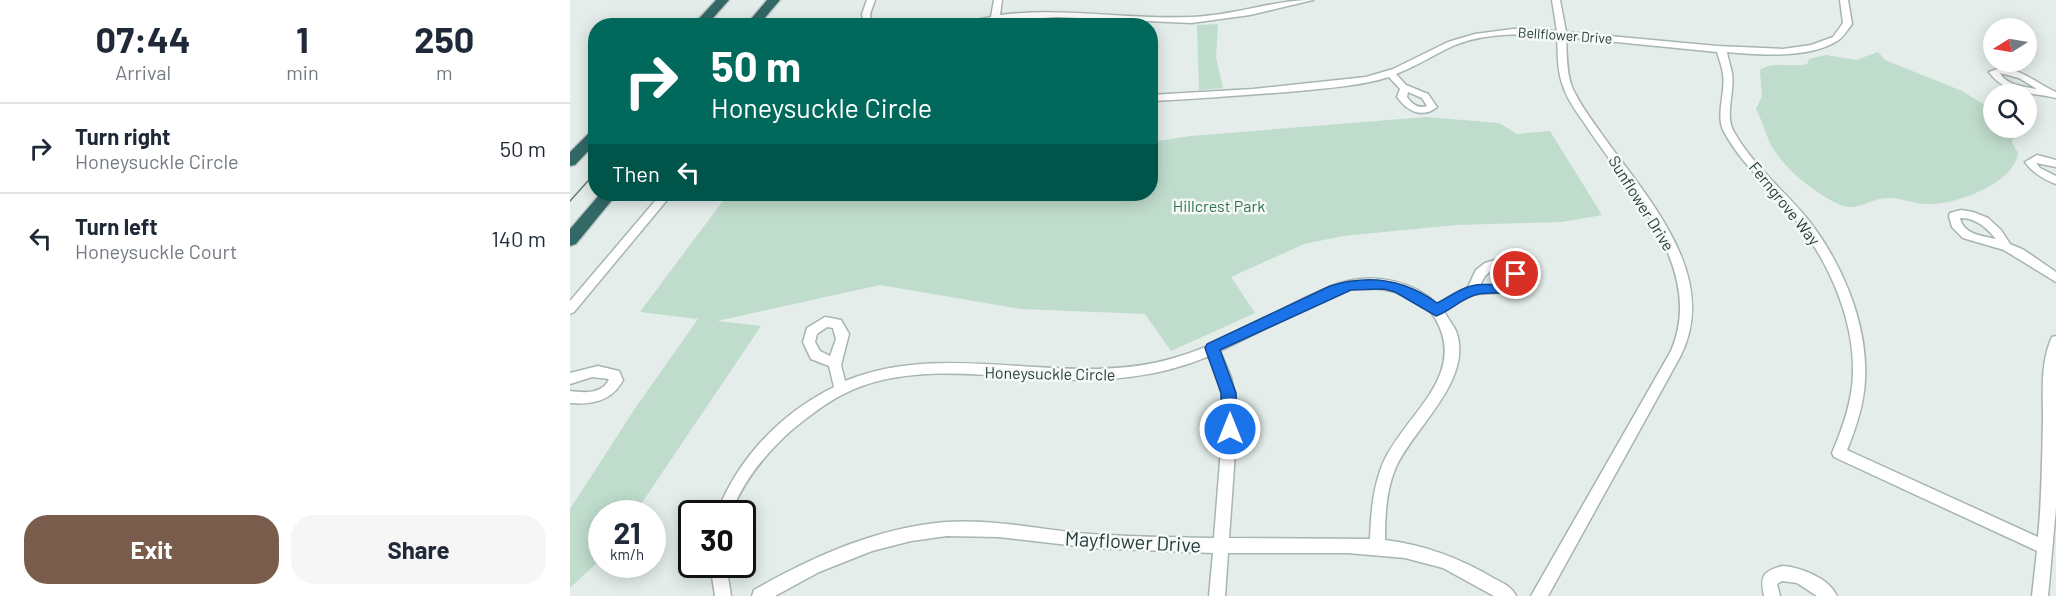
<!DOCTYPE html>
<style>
:root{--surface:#fff;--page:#f6f6f7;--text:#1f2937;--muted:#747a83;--line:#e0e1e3;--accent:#7a5c4c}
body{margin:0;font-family:Barlow,sans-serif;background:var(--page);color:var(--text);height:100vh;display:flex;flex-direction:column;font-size:22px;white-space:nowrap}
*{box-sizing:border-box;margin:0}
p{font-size:20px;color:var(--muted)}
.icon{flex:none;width:33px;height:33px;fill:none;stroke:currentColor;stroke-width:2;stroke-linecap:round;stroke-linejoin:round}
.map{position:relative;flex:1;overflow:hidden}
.sheet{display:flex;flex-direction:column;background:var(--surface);width:570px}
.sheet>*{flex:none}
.guide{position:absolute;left:18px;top:18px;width:570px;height:183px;border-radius:24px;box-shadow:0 3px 15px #0003;background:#00695c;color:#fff;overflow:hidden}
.needle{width:39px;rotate:259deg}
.fabs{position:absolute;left:1413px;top:18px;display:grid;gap:12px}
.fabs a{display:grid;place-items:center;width:54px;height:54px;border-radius:50%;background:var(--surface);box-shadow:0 3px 15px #0003;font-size:30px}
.speed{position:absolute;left:18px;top:500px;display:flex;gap:12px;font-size:30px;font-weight:700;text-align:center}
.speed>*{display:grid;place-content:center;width:78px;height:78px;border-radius:50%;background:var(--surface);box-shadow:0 3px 15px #0003;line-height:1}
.speed small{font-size:15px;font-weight:400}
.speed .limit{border:3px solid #111;border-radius:9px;background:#fff;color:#111}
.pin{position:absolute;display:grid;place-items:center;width:51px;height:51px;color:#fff;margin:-26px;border:3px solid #fff;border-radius:50%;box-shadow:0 2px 6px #0007}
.me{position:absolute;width:66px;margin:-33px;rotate:0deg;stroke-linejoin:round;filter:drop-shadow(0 0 4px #0008)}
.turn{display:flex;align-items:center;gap:21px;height:126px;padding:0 24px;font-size:27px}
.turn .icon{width:78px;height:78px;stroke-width:2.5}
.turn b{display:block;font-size:42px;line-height:51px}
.then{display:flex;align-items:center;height:57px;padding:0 24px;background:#0003;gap:12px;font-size:22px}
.eta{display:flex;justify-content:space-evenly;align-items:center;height:102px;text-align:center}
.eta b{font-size:36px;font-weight:700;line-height:42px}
.button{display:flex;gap:12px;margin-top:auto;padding:12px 24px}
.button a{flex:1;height:69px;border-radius:24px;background:var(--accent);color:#fff;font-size:24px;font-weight:700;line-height:69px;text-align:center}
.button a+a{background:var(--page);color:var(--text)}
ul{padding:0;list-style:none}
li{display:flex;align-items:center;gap:18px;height:90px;padding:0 24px;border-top:2px solid var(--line)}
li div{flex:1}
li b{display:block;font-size:22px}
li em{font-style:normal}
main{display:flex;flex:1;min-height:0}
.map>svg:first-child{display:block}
</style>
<main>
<section class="sheet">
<div class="eta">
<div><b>07:44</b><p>Arrival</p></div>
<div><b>1</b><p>min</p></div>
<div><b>250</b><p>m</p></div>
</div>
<ul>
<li><svg class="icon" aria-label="right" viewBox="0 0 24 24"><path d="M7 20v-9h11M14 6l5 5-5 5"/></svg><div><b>Turn right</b><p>Honeysuckle Circle</p></div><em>50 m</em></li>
<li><svg class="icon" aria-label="left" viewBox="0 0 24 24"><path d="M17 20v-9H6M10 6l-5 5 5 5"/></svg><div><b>Turn left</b><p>Honeysuckle Court</p></div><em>140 m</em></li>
</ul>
<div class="button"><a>Exit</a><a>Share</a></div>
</section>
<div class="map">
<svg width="1486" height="596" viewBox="0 0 1486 596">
<rect width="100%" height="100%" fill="#e4edea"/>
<g fill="#bfdccc">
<path d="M648,24L646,57L653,88L629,90L627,25Z"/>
<path d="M1308,52L1315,60L1392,91L1423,110L1424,128H1441L1444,132L1442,143L1448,153C1444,184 1385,205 1358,204C1344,204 1330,197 1317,198C1294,199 1288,215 1264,202C1241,190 1212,167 1200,143C1195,132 1192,120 1186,109L1192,96L1190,70C1202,61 1222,68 1237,64L1239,59L1256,55L1286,60Z"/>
<path d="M856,117L929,123L947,134L980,131L1032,215L992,222L885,225L773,236L734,244L661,277L685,313L601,351L575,314L451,309L310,285L147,321L191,326L65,513H32L31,559L0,588V509L66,407L128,319L70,312L158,194H580L581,142L621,136Z"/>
</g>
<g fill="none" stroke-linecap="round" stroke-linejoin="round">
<g stroke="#a7b5b2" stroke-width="3">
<g id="street">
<path d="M297,0H305L300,14L302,26H294L292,14Z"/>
<path d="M424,0H432L430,15C494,7 557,20 621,17C662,16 703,0 743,0L680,15L621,23L487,17L429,21L428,26H420V22L398,26H378L421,17Z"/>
<path d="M982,0H990L996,32L1147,46L1213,49L1241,45L1263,37L1273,23L1270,0H1278L1282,24C1278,29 1273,38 1267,41C1238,59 1189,55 1157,52C1158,59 1161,67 1162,74C1165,93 1154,115 1164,132C1182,164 1212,189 1235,216C1271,260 1298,323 1295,380C1294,404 1286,428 1277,450L1468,537C1472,498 1472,459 1473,420C1473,393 1470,363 1482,337L1486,336V508L1478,596H1462L1467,551L1264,457L1262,453C1271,432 1279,410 1282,387C1289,326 1259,260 1221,214C1199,188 1171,163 1154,132C1145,115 1156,93 1153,74C1152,66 1149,59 1147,52L996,37C997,53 996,71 1002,87C1009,103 1021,119 1031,133C1075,196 1152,275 1110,357L978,596H961L1101,351C1136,270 1061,193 1019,130C1010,116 998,102 993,86C987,71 988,53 987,36C953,34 918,32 885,45C865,54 847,66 826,74L836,85L858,94L867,107C852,119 837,111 827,97L830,89L819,77C790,86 758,88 728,91C679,95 630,99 580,101V95L683,89L796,77L823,69L878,42L905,34L943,29L987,31ZM838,92L852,98L857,106C848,109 842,104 837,97Z"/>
<path d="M1430,68C1453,69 1467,84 1486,92V98C1462,92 1435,95 1419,72ZM1430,73L1449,78L1467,89C1454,87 1436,85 1430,73Z"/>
<path d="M1467,155L1486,160V167L1466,163L1470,168L1486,176V184C1473,179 1463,173 1455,162Z"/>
<path d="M91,194H102L4,312L0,314V301Z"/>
<path d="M1391,210L1403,212L1418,218L1431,230L1440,244L1454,250L1486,272V282L1434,250L1393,238L1382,227L1379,216L1380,213ZM1390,218C1405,217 1417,228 1426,239C1412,236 1393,234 1390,218Z"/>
<path d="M925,260L942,262L952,274C944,302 924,289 903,295C893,298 883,306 874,311C877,318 883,324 886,331C904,380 844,427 826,467C816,490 815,516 815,540C855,545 890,558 925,579C933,583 942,587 946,596H924L873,568L835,558L778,553H658L655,596H639L643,553L524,548L429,537L377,536L341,541L302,551L249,572L205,596H182L184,590C244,556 306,528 376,522C420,519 464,528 507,533C552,537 599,537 644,538L654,410L649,377L639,356C587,378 534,382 478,379C418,376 351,365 292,386C266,395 244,412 223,429C196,453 174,479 161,513H147C168,458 211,413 264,387L259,366L241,359L233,342L237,328L255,317L271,320L279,334L271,365L275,381C380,338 497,390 604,358C647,346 687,322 727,302C744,294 760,285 778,281C807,274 845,282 867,304L898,287L906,270L915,263ZM923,269H935L940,275C936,288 922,285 910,285L915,276ZM801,288C825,290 852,296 865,318C899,376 835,414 813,463C803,487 801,513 800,539L659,538L668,410L661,377L650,351L765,294L778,289ZM257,327L263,328L266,339L260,356L250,351L245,342L247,334Z"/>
<path d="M28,366L49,371L53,380C42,401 22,405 0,403V391C15,393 33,394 39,379L22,377L0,384V373Z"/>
<path d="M140,564H156L161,596H145Z"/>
<path d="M1212,566C1230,567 1259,578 1267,596H1247L1227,583L1212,581L1207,584L1210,596H1194C1190,576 1192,572 1212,566Z"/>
</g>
</g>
<g stroke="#c2c9c8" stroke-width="3">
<g id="highway">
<path d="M146,0H159L136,26H122Z"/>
<path d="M197,0H210L188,26H175Z"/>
<path d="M26,129V143L5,165L0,166V152L21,131Z"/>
<path d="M30,194H47L6,244L0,246V229Z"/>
</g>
</g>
<use href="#street" fill="#fff" fill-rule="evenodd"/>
<use href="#highway" fill="#326866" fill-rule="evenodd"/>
<path stroke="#5f7976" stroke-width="1.5" d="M0,201L26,172"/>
</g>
<path fill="#1a73e8" stroke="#114b97" stroke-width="1.5" d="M946,269L953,274C942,302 927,289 905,295C891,299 880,311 866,316L825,292L814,289L781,290L650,350L666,393L667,429L665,433L660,435L654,433L652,429L651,393L635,348L637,344L760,286C799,274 834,279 867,303C877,298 889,289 901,286C920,281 930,292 942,271Z"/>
<g text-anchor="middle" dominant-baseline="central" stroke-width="5" stroke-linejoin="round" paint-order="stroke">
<g font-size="14" fill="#253e3b" stroke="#f5f9f8">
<text transform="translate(995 35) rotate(4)">Bellflower Drive</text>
</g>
<g font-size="16" fill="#253e3b" stroke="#f5f9f8">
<text transform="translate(1072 203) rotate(58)">Sunflower Drive</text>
<text transform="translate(1215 203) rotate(51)">Ferngrove Way</text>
<text transform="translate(480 373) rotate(1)">Honeysuckle Circle</text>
</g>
<g font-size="16" fill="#317255" stroke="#f5f9f8">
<text x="649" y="205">Hillcrest Park</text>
</g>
<g font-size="20" fill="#253e3b" stroke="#f5f9f8">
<text transform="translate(563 541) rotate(3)">Mayflower Drive</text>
</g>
</g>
</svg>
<div class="fabs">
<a><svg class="needle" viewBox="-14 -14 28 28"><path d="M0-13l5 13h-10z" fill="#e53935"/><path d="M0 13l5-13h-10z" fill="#747a83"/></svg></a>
<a><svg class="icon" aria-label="search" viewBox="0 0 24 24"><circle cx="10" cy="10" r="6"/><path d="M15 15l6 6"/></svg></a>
</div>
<div class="speed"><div>21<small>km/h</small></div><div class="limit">30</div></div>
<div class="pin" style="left:946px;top:274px;background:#d93025"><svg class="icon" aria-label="arrive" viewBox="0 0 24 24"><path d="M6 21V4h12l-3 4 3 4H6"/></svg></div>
<svg class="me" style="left:660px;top:429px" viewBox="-20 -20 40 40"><circle r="17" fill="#1a73e8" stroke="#fff" stroke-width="3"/><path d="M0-11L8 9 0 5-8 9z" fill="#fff"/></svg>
<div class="guide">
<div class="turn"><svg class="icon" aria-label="right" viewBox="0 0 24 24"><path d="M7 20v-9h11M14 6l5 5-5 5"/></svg><div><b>50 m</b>Honeysuckle Circle</div></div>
<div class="then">Then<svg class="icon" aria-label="left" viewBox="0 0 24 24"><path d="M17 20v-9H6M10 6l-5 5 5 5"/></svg></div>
</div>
</div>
</main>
